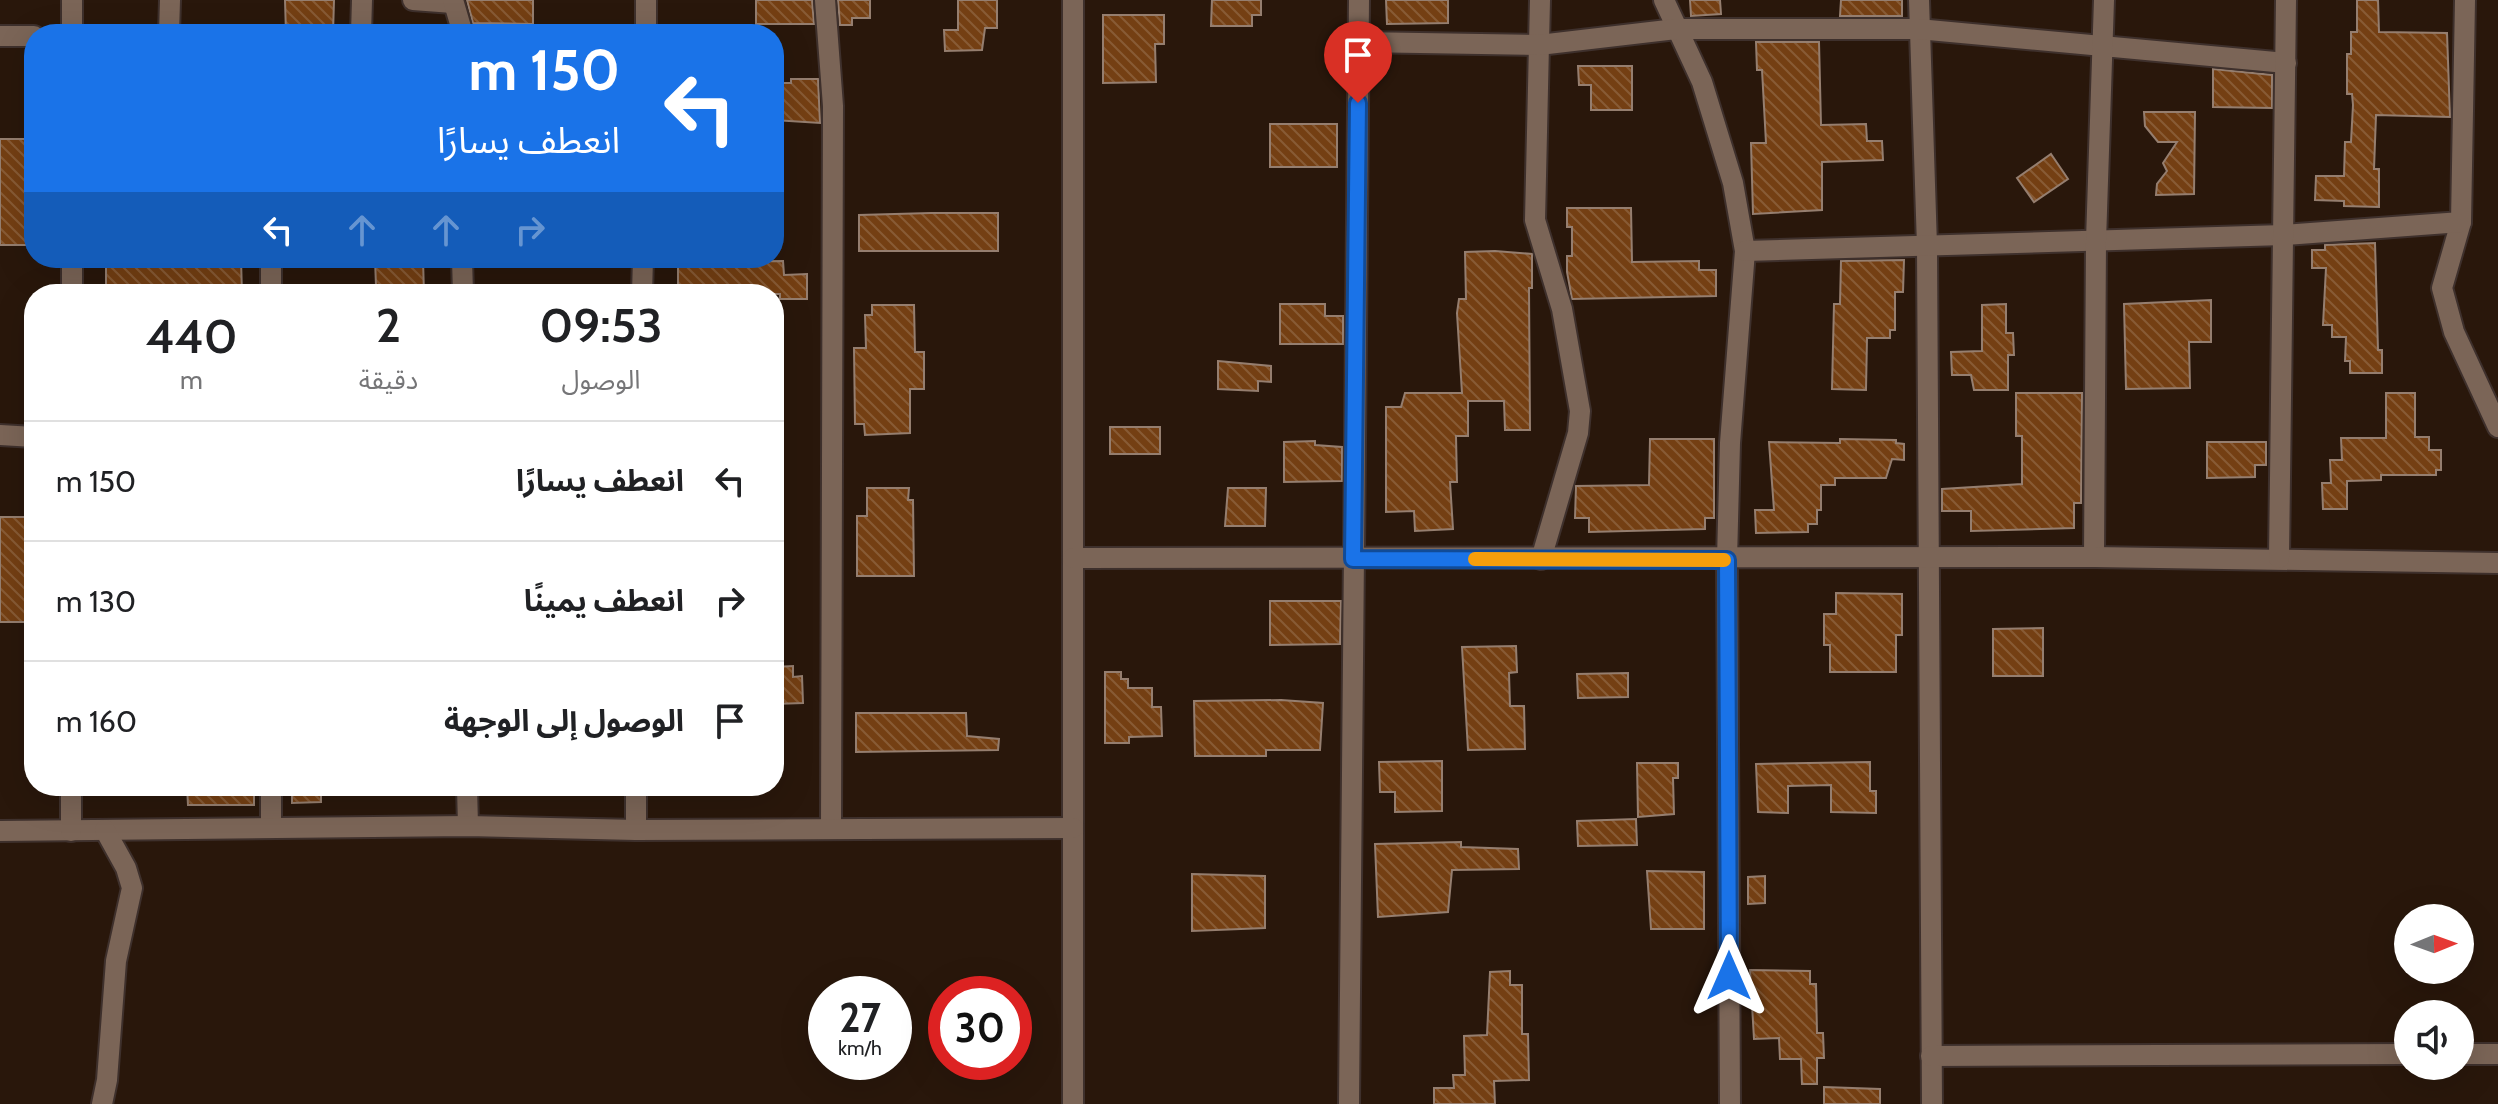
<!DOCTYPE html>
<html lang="ar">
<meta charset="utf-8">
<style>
:root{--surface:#fff;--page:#f2f2f2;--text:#202124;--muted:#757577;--line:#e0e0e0}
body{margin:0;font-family:Cabin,"Noto Sans Arabic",sans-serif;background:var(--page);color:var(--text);direction:rtl;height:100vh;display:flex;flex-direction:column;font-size:30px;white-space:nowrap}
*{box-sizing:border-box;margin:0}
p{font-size:26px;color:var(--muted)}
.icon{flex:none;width:44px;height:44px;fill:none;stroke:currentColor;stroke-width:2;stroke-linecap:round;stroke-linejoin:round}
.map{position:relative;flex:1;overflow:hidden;direction:ltr}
.panel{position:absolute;left:24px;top:284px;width:760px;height:512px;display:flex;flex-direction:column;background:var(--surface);border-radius:32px;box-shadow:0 8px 32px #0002;direction:rtl}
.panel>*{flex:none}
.top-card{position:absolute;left:24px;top:24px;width:760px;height:244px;border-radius:32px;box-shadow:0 8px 32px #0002;direction:rtl;background:#1a73e8;color:#fff;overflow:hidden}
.needle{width:52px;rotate:89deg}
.fabs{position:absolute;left:2394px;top:904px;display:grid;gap:16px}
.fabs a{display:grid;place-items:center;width:80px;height:80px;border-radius:50%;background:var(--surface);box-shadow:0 8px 32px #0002;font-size:40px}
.speed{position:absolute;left:808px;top:976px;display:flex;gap:16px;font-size:40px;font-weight:700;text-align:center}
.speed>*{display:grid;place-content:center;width:104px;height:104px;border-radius:50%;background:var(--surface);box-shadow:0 8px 32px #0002;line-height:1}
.speed small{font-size:20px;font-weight:400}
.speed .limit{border:12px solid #d22;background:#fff;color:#111}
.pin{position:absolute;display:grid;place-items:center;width:68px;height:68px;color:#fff;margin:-82px -34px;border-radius:50% 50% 50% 0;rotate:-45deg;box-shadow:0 0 8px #0007}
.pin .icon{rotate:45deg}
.me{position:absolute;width:88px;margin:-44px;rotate:0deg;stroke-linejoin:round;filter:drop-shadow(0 0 6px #0008)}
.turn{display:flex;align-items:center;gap:28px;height:168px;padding:0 32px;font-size:36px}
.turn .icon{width:104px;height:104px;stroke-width:2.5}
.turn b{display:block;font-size:56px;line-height:68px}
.lanes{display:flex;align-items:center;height:76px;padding:0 32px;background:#0003;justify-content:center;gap:40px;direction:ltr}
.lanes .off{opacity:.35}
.eta{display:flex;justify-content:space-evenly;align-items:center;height:136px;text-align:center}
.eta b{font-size:48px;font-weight:600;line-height:56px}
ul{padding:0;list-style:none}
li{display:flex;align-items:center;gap:24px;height:120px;padding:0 32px;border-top:2px solid var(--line)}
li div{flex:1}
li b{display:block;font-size:30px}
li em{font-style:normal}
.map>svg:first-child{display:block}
</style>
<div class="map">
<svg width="2498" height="1104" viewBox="0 0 2498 1104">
<defs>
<pattern id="building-back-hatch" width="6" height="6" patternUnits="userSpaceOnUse" patternTransform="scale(2)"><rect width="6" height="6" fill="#743f13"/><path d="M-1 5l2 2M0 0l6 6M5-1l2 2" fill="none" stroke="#885b35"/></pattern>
</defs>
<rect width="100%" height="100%" fill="#29170b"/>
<g fill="url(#building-back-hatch)" stroke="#957e6f" stroke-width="2">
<path d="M285,0H334L333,34H286Z"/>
<path d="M467,0H533V24L473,23Z"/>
<path d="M756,0H812L814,24H756Z"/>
<path d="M838,0H870V18H852V25H840Z"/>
<path d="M958,0H997V28H985L982,50L945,51L944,30H958Z"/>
<path d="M1212,0H1261V15H1252V26H1211Z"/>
<path d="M1386,0H1448V23L1387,24Z"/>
<path d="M1690,0H1720L1721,14L1691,16Z"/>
<path d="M1841,0H1902V16H1840Z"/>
<path d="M2357,0H2378L2379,32L2447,33L2450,117L2376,115L2374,169H2379V207L2344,206V201L2315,200L2316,176H2344L2345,142H2351L2353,105L2352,94H2347V54H2351V32H2357Z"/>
<path d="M1103,15H1164V44H1155L1156,82L1103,83Z"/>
<path d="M1756,42H1819L1821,125L1866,124L1867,141H1882L1883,160L1822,162V210L1753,214L1751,143H1766L1762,70H1757Z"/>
<path d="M1578,66H1632V110H1591V85H1579Z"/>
<path d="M2213,69L2272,75V108L2213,107Z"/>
<path d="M791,79H818L820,123L774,120V83H791Z"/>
<path d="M2144,112H2195L2194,194L2156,195L2157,184L2167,171L2163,163L2177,142H2158L2145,126Z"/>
<rect x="1270" y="124" width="67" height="43"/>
<path d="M0,139H27L28,211L34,210V245H0Z"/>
<path d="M2051,154L2068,179L2034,202L2017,178Z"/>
<path d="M1567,208H1631L1632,262L1699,261V270H1716V296L1572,299L1567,272V256H1572V227H1567Z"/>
<path d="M931,213H998V251H859V215Z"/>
<path d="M2375,243L2378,350H2382V373H2350V361H2345L2346,337H2332V325H2323L2326,268H2312V250H2325V245Z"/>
<path d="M1495,251L1532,254V288H1529L1530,430H1505L1504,401H1468V436H1456L1457,482H1450L1453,529L1415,531L1414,511L1386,512V407H1401L1405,393H1462L1457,313L1459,299H1466L1465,252Z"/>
<path d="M106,258L241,259L242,294L106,290Z"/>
<path d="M678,258H722V262L783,261L784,275L807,274V299H780V294H678Z"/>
<path d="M375,259H423L424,294H383V286H376Z"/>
<path d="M1904,260L1903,292H1895V330H1890V338H1867L1866,390L1832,389L1834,304H1840L1841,261Z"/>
<path d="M2211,300V342H2189L2190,388L2126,389L2124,304Z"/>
<path d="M1280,304H1325V316H1343V344H1280Z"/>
<path d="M2006,304V333H2013L2014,355H2008V390H1974L1971,375H1952L1951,352L1982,351V305Z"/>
<path d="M872,305H914L915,352H924V389H910V433L865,435L864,424H855L854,348H866L865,315H872Z"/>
<path d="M1218,361L1271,366V382L1258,381V391L1218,389Z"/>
<path d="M2016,393H2082L2081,503H2074V528L1971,531V511H1942V489L2022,484V436H2016Z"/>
<path d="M2386,393H2415V437H2429V450H2441V470H2436V475H2381V480L2347,481V509H2323L2322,483H2331L2330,460H2342L2341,438H2386Z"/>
<rect x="1110" y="427" width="50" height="27"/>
<path d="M1650,439H1714V518H1705V529L1589,532V518H1575L1576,486L1649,485Z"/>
<path d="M1840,439L1896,440V443L1904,444V460L1892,459L1886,478H1835V485H1821V510H1817V524H1808V532L1756,533L1755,510H1774L1769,442L1840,443Z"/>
<path d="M1315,441V445L1342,447V481L1284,482V442Z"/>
<path d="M2207,442H2266V465H2255V477L2207,478Z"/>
<path d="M867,488H909L908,500H913L914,576H857V516H867Z"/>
<path d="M1228,488H1266L1265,526H1225Z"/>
<rect x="0" y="517" width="34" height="105"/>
<path d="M1836,593L1902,594V635H1896V672H1830V645H1824V614H1836Z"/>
<path d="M1270,601H1341L1340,644L1270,645Z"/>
<path d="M2043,628V676H1993V629Z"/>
<path d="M1516,646L1517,672L1509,673L1510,706H1524L1525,749L1468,750L1462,647Z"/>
<path d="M793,666V677L802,676L803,703L774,704V667Z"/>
<path d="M1105,672H1121V679H1128V688H1152V707H1161L1162,736L1129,737V743H1105Z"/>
<path d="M1628,673V697L1578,698L1577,674Z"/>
<path d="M1281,700L1323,703L1320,750H1266V756H1195L1194,701Z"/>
<path d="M856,713H966L967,736L999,739L998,750L856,752Z"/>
<path d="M1442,761V811L1395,812V792H1380L1379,762Z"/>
<path d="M1870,762V791H1876V813L1831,812V785L1788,786V813L1758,812L1756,764Z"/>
<path d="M1637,763H1678V778H1673L1674,814L1638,817Z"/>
<path d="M187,786H249L254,789V805H188Z"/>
<path d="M292,786H321V802L292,803Z"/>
<path d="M1636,819L1637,845L1578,846L1577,821Z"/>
<path d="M1461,842V847L1518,849L1519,869L1452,870L1448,912L1378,917L1375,844Z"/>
<path d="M1647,871L1704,872V929H1651Z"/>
<path d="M1192,874L1265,876V928L1192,931Z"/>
<path d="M1765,876V903L1748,904V877Z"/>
<path d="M1750,970L1810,971V984H1816L1817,1033H1823L1824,1058H1817V1084H1802L1801,1059H1780L1779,1038L1754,1039Z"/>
<path d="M1510,971V985H1522V1034H1528L1529,1080L1494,1081L1495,1104H1434V1088H1454L1453,1075H1465L1464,1036L1487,1035L1490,972Z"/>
<path d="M1824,1087L1880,1089V1104H1824Z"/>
</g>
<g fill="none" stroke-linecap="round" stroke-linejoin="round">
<g stroke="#3e302c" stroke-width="24">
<g id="minor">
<path d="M413,0L453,3"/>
<path d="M453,0L463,34"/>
<path d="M825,0L833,106L831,829"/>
<path d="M1073,0V1104"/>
<path d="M1540,0L1535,220L1562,309L1580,411L1578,433L1541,559"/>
<path d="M1664,0L1702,82L1733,183L1745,251L1730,443L1727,560L1730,1104"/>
<path d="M1919,0L1927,246L1932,1104"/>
<path d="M72,34V0"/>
<path d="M169,34L170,0"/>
<path d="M361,34L362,0"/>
<path d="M646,34V0"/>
<path d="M0,36H34"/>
<path d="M1359,42L1539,45L1676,29H1918L2286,63"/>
<path d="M2461,222L2442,288L2454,332L2498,427"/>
<path d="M1745,251L2284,235L2461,222L2465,0"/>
<path d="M271,258V294"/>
<path d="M462,258L463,294"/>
<path d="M72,294V258"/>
<path d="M642,294L643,258"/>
<path d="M0,435L34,437"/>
<path d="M2094,557L2096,241L2104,0"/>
<path d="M1073,558L2094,557L2498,563"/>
<path d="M2279,558L2286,0"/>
<path d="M467,786L468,826"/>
<path d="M271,828V786"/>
<path d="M636,830V786"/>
<path d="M0,831L468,826L636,830L1073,828"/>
<path d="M71,831V786"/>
<path d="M2460,1054H2498"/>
<path d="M1931,1056L2408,1054"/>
<path d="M102,1104L107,1080L116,961L132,888L126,868L105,830"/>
<path d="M1349,1104L1359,0"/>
</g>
</g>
<use href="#minor" stroke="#7b6557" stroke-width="20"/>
</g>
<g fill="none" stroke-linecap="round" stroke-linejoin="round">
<g stroke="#114b97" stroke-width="20">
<path id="route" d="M1358,103L1353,559L1727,560L1729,976"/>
</g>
<use href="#route" stroke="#1a73e8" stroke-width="14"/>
<path stroke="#f59e0b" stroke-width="14" d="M1475,559L1724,560"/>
</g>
</svg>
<div class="fabs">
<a><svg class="needle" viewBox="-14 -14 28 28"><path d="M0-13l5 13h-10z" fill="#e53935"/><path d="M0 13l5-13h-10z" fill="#757577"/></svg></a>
<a><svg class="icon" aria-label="sound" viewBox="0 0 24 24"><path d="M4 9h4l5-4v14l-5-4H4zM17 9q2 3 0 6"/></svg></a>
</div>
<div class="speed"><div>27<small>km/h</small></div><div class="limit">30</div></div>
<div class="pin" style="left:1358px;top:103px;background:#d93025"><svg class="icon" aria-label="arrive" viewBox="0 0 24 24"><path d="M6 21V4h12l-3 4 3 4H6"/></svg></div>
<svg class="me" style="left:1729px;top:976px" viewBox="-20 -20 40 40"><path d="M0-17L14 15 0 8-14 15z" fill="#1a73e8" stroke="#fff" stroke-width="4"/></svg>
<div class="top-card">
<div class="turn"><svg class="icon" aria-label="left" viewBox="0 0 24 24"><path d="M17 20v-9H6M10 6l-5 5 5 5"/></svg><div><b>150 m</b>انعطف يسارًا</div></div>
<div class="lanes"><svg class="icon" aria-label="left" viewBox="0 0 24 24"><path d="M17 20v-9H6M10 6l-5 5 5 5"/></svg><svg class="icon off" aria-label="ahead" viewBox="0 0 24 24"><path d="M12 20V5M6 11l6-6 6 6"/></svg><svg class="icon off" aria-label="ahead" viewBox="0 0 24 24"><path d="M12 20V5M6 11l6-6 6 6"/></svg><svg class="icon off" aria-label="right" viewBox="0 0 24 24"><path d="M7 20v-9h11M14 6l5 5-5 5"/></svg></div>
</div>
<section class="panel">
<div class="eta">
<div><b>09:53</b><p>الوصول</p></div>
<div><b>2</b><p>دقيقة</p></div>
<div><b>440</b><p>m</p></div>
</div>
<ul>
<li><svg class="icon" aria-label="left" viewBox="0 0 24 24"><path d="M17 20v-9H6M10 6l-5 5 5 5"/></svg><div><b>انعطف يسارًا</b></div><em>150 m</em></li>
<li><svg class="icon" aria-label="right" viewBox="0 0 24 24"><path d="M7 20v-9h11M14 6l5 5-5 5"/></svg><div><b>انعطف يمينًا</b></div><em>130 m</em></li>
<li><svg class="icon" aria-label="arrive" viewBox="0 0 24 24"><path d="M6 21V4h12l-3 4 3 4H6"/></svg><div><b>الوصول إلى الوجهة</b></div><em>160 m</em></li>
</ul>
</section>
</div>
